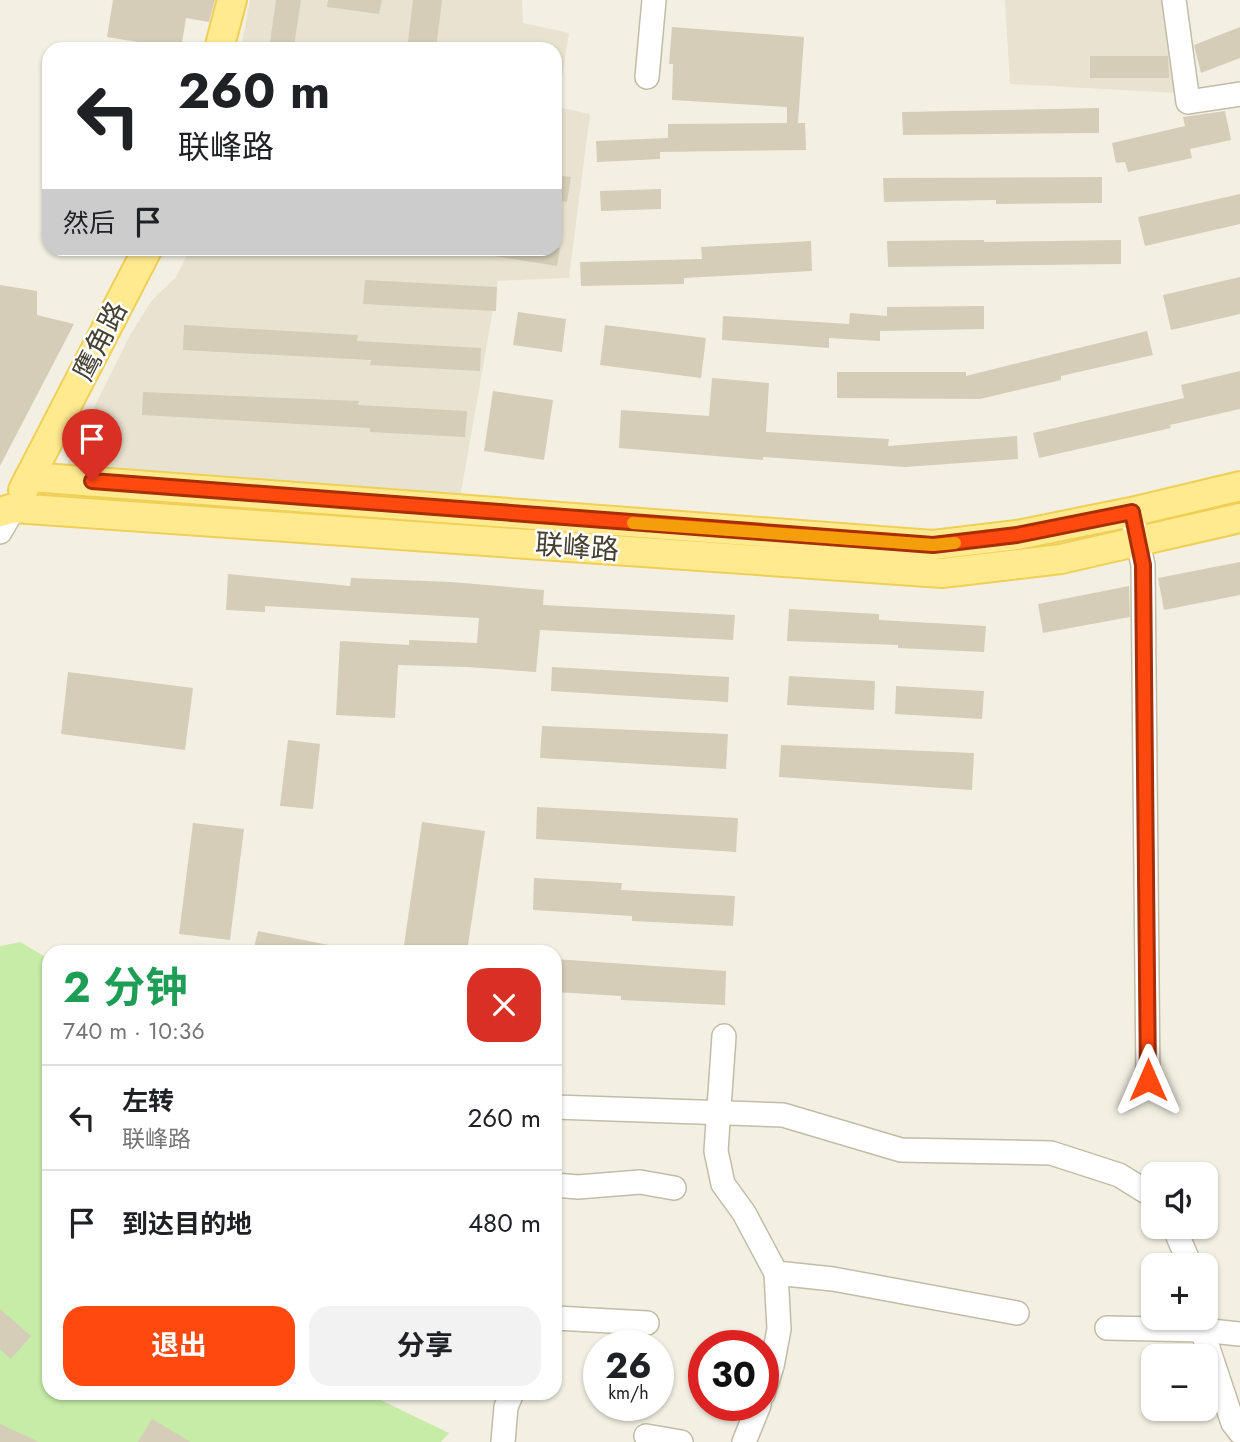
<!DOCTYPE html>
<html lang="zh">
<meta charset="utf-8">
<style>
:root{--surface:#fff;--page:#f2f2f2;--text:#202124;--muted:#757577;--line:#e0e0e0;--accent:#ff490e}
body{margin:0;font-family:Jost,"Noto Sans SC",sans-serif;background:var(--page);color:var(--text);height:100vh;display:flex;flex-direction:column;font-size:26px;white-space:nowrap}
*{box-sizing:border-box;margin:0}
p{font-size:23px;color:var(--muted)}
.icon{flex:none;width:38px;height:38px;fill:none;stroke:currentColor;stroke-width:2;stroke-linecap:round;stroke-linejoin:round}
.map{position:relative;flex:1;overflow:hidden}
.details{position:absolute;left:42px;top:945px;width:520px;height:455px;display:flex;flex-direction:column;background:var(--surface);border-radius:21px;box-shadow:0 2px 5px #0004}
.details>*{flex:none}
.banner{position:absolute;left:42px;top:42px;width:520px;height:214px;border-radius:21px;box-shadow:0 2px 5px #0004;background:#fff;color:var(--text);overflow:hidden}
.fabs{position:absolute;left:1141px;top:1162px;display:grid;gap:14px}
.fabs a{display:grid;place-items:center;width:77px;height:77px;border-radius:14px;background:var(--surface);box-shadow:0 2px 5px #0004;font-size:35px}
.speed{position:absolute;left:583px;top:1330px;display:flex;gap:14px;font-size:35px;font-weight:700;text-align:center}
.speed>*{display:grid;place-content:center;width:91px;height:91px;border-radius:50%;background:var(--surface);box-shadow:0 2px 5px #0004;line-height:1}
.speed small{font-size:18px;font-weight:400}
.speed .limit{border:10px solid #d22;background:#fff;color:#111}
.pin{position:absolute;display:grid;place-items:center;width:60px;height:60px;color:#fff;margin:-72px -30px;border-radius:50% 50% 50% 0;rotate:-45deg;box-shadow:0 0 7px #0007}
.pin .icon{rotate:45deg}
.me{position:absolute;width:77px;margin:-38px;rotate:0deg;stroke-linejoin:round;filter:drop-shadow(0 0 5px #0008)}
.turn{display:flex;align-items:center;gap:24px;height:147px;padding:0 21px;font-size:32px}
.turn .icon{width:91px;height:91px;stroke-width:2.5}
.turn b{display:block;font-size:49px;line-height:60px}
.then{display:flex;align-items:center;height:66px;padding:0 21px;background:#0003;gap:14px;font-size:26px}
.round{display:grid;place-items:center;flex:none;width:74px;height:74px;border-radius:21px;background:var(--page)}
.summary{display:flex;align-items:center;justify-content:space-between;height:119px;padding:0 21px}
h1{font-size:42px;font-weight:700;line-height:52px;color:#1e9e55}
.cta{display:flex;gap:14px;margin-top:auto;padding:14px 21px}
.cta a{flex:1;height:80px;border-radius:21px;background:var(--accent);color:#fff;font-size:28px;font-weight:700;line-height:80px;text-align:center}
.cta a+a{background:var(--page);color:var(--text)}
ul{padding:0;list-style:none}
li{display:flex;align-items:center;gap:21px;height:105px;padding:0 21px;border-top:2px solid var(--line)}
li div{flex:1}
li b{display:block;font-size:26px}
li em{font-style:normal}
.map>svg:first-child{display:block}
</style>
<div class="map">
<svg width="1240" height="1442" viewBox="0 0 1240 1442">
<rect width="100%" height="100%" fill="#f3f0e3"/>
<g fill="#e8e3d0">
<path d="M250,0H522L523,23L569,33L557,107L590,114L569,278L498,281L459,504L63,471L82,437L95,405L130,335L152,300L176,277L190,249L555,248V49H241Z"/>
<path d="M1005,0H1166L1177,93L1010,84Z"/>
</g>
<g fill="#c6eca7">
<path d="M70,492L199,499L197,512L68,502Z"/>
<path d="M221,500L403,514V525L221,509Z"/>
<path d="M20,942L49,959V1393H366L449,1433L441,1442H0V946Z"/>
</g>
<g fill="#d5cdb7">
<path d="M113,0H215L209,22L186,18L181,49L107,37Z"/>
<path d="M276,0H301L294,46L270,42Z"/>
<path d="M328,0H382L379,14L327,7Z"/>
<path d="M413,0H442L436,49H407Z"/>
<path d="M672,27L804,37L798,123H805L806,150L660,152V159L597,162L596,141L668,138V124L787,123V107L672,100L673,64H669Z"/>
<path d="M1240,27V58L1201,73L1194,45Z"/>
<path d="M1090,56H1168L1169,78H1090Z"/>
<path d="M1099,108V133L903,135L902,112Z"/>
<path d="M1225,111L1231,140L1190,149L1192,158L1128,172L1125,162L1116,163L1112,143L1185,126L1183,117Z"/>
<path d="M555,175L571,177L567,202L555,200Z"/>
<path d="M1102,177V203L996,204V200L884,202L883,178Z"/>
<path d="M661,189V209L601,211L600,191Z"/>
<path d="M1240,194V224L1145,246L1138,217Z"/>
<path d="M984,240V242L1121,240V264L888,267L887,241Z"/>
<path d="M811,241L812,271L684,278V284L581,286L580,262L702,259L701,247Z"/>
<path d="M488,248H560L557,266L487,255Z"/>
<path d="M1240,277V314L1171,330L1163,295Z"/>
<path d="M365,280L497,287L496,311L363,304Z"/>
<path d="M0,285L37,291V315L74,324L0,466Z"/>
<path d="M984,306V329L880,331V341L829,338V348L722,340L723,316L849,324L850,313L887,316V307Z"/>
<path d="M518,312L566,319L562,352L513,345Z"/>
<path d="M184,325L358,335L357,341L481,348L480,371L370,365L371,360L183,350Z"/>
<path d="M605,325L706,338L701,378L600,365Z"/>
<path d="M1147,331L1153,355L1061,376V380L980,399L837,398V372H966V376Z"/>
<path d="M1240,371V409L1170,425L1171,428L1039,458L1033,433L1184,398L1181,385Z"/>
<path d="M712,378L769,383L766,432L889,439L888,446L1017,436L1018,459L905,467L763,457V460L619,448L621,410L709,416Z"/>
<path d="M493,391L553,400L544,460L484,451Z"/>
<path d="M143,392L359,401L358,405L467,411L465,437L370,432V428L142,415Z"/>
<path d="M1240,562V595L1164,610L1158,578Z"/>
<path d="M228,574L350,586L351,578L451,582L544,590L543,605L735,615L733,640L540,630L536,672L467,667L398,665L395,718L336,715L340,641L409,645V640L477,643L479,618L265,606V612L226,610Z"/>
<path d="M1129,586L1130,617L1043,633L1038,604Z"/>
<path d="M789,609L879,614V620L986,626L984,652L898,648V645L787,641Z"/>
<path d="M552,667L729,677L728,702L551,691Z"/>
<path d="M68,672L193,688L185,750L61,734Z"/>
<path d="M789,676L875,681L874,710L787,705Z"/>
<path d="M896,686L984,691L982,719L895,714Z"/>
<path d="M542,726L728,734L726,769L540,758Z"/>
<path d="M288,740L320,744L313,809L280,806Z"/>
<path d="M781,745L974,753L972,790L779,777Z"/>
<path d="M537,807L738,818L736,852L536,839Z"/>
<path d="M422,822L485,831L467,952H403Z"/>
<path d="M193,823L244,829L230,940L179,934Z"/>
<path d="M534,878L622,883L621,890L735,896L733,926L632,921V916L533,910Z"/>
<path d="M258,931L334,946V952H253Z"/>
<path d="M555,959L726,971L725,1005L621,1000V996L555,992Z"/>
<path d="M0,1309L31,1336L11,1359L0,1349Z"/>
<path d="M152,1419L191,1442H138Z"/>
<path d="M0,1424L39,1442H0Z"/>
</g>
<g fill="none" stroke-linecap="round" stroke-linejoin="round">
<g stroke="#c2bca7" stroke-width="26">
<g id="minor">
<path d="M1174,0L1188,102L1240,94"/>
<path d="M647,77L654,0"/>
<path d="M1131,512L1143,565L1148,1081"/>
<path d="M0,532L14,508"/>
<path d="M724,1036L716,1151L723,1184L744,1213L776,1273L779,1329L772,1366L763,1394"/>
<path d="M555,1107L783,1115L901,1150L1051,1153L1119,1175L1153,1196"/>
<path d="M555,1185L578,1187L640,1182L674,1188"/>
<path d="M1174,1227L1190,1265"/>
<path d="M776,1273L833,1279L1017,1313"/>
<path d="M555,1318L647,1323"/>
<path d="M1201,1318L1202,1330L1233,1423L1240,1432"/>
<path d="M1107,1328L1202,1330L1240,1334"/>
<path d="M646,1436L681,1442"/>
<path d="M503,1442L506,1407L512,1393"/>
<path d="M744,1442L759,1405"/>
</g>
</g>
<g stroke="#efcf55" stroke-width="32">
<g id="major">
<path d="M219,49L232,0"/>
<path d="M30,477L933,545L1017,535L1131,512L1240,486"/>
<path d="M23,490L148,248"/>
<path d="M0,512L14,508L942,573L1061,559L1240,518"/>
</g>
</g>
<use href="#minor" stroke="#fff" stroke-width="23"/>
<use href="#major" stroke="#ffea90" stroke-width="28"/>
</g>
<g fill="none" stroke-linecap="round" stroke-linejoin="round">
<g stroke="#a62f09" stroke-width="18">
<path id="route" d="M92,481L933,545L1017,535L1132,512L1143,565L1148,1080"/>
</g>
<use href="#route" stroke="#ff490e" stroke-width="12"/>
<path stroke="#f59e0b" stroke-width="12" d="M633,523L933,545L955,543"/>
</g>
<g text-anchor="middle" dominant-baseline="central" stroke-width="5" stroke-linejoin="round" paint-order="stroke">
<g font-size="28" fill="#454032" stroke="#fff">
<text transform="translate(100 341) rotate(-63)">鹰角路</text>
<text transform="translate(577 547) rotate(4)">联峰路</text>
</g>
</g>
</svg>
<div class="fabs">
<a><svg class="icon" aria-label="sound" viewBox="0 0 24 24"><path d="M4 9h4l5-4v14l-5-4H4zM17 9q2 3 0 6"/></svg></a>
<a>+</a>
<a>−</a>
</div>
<div class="speed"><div>26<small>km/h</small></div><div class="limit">30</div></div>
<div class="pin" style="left:92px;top:481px;background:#d93025"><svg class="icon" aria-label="arrive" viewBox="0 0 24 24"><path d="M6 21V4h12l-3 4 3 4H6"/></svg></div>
<svg class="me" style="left:1148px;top:1080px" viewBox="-20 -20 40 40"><path d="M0-17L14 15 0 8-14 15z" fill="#ff490e" stroke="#fff" stroke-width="4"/></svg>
<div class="banner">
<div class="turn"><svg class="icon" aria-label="left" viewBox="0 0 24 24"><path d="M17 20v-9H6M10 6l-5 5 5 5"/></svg><div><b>260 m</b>联峰路</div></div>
<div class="then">然后<svg class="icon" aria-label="arrive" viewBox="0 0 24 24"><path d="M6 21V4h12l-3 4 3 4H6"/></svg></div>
</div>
<section class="details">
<div class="summary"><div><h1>2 分钟</h1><p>740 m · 10:36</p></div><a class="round" style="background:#d93025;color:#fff"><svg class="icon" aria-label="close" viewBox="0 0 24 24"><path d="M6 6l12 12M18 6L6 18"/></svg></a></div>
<ul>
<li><svg class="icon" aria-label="left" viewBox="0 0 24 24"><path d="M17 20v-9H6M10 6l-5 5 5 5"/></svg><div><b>左转</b><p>联峰路</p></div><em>260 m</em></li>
<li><svg class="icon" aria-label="arrive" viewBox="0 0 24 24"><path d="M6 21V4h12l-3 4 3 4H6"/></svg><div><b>到达目的地</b></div><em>480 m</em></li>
</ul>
<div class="cta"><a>退出</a><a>分享</a></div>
</section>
</div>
